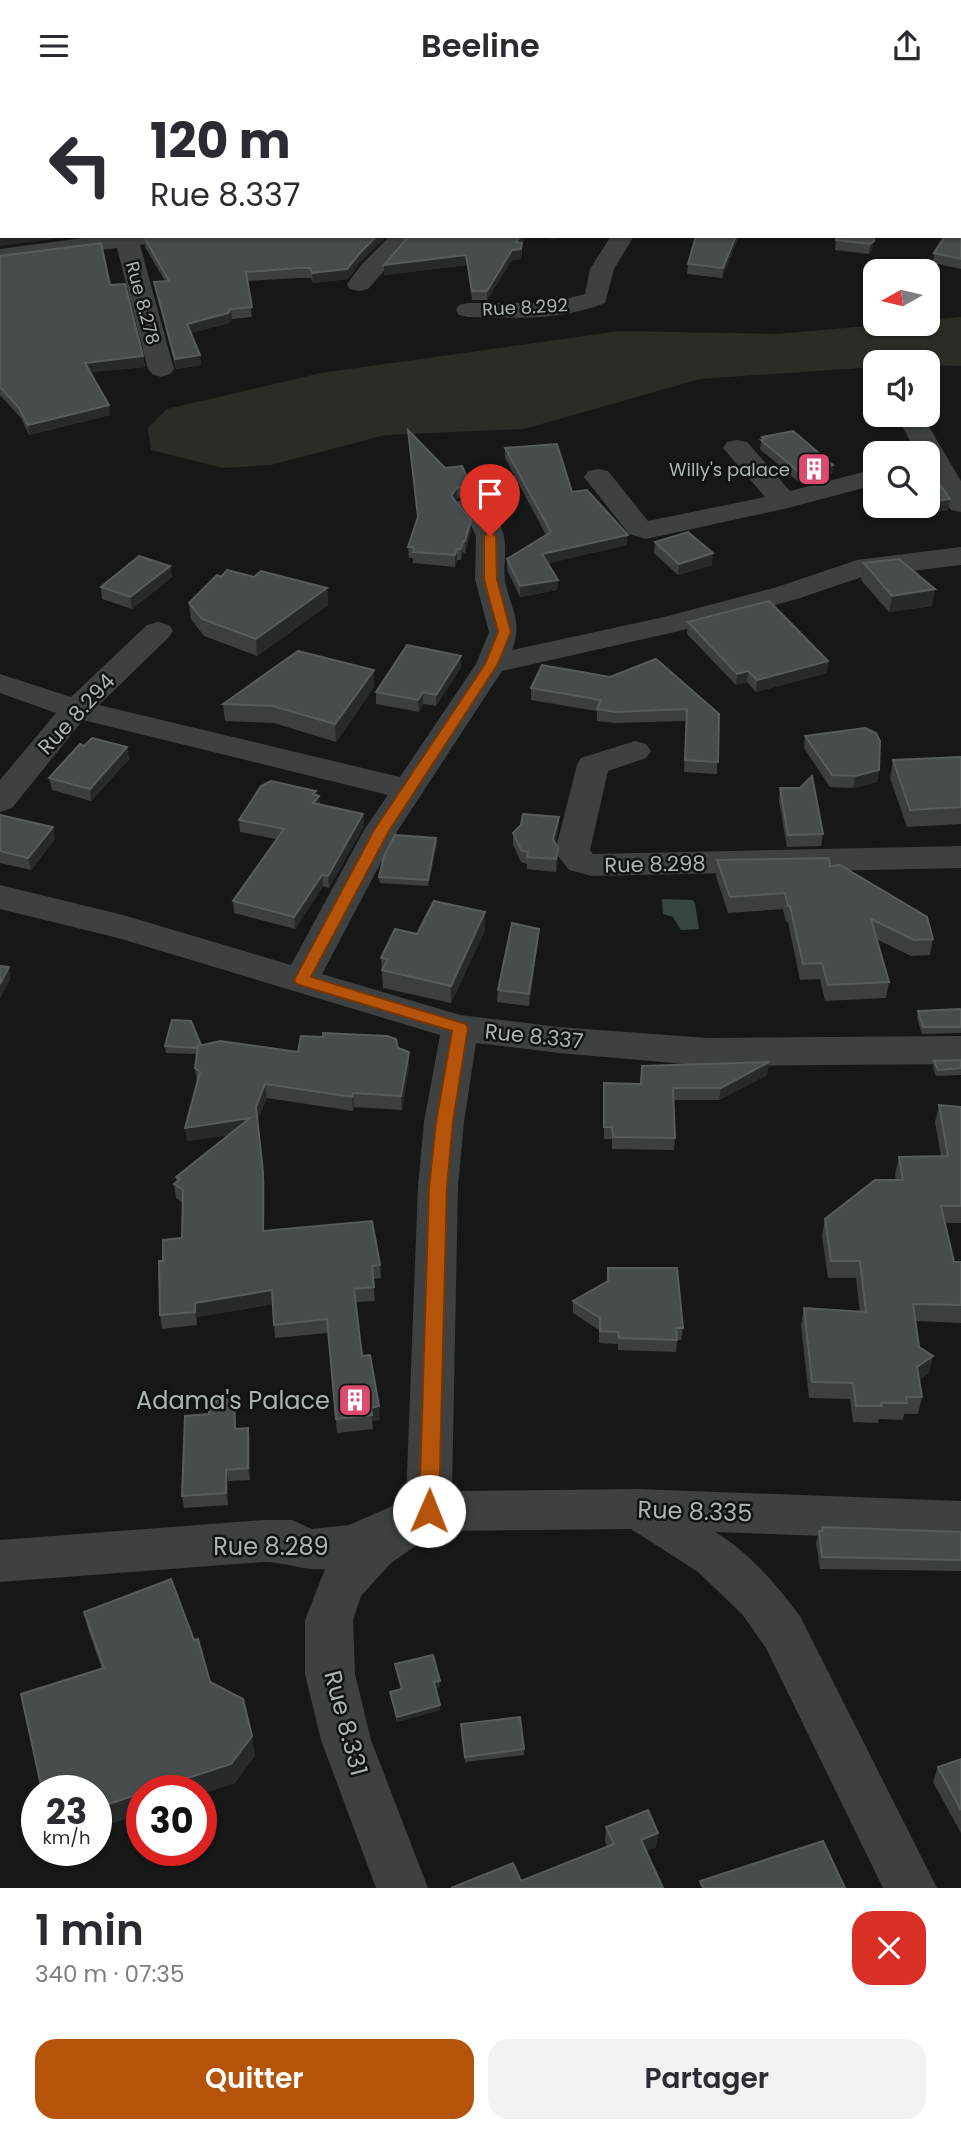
<!DOCTYPE html>
<html lang="fr">
<meta charset="utf-8">
<style>
:root{--surface:#fff;--page:#f2f2f3;--text:#2b2b33;--muted:#7c7c81;--accent:#b45309}
body{margin:0;font-family:Poppins,sans-serif;background:var(--page);color:var(--text);height:100vh;display:flex;flex-direction:column;font-size:26px;white-space:nowrap}
*{box-sizing:border-box;margin:0}
p{font-size:23px;color:var(--muted)}
.icon{flex:none;width:38px;height:38px;fill:none;stroke:currentColor;stroke-width:2;stroke-linecap:round;stroke-linejoin:round}
.map{position:relative;height:1797px;overflow:hidden}
.side{display:flex;flex-direction:column;background:var(--surface);flex:1}
.side>*{flex:none}
.top-card{position:absolute;left:0px;top:0px;width:962px;height:147px;box-shadow:0 2px 5px #0004;background:#fff;color:var(--text);overflow:hidden}
.needle{width:46px;rotate:262deg}
.tools{position:absolute;left:863px;top:168px;display:grid;gap:14px}
.tools a{display:grid;place-items:center;width:77px;height:77px;border-radius:14px;background:var(--surface);box-shadow:0 2px 5px #0004;font-size:35px}
.speed{position:absolute;left:21px;top:1684px;display:flex;gap:14px;font-size:35px;font-weight:700;text-align:center}
.speed>*{display:grid;place-content:center;width:91px;height:91px;border-radius:50%;background:var(--surface);box-shadow:0 2px 5px #0004;line-height:1}
.speed small{font-size:18px;font-weight:400}
.speed .limit{border:10px solid #d22;background:#fff;color:#111}
.pin{position:absolute;display:grid;place-items:center;width:60px;height:60px;color:#fff;margin:-72px -30px;border-radius:50% 50% 50% 0;rotate:-45deg;box-shadow:0 0 7px #0007}
.pin .icon{rotate:45deg}
.me{position:absolute;width:77px;margin:-38px;rotate:1deg;stroke-linejoin:round;filter:drop-shadow(0 0 5px #0008)}
.turn{display:flex;align-items:center;gap:24px;height:147px;padding:0 35px;font-size:32px}
.turn .icon{width:91px;height:91px;stroke-width:2.5}
.turn b{display:block;font-size:49px;line-height:60px}
.round{display:grid;place-items:center;flex:none;width:74px;height:74px;border-radius:21px;background:var(--page)}
.head{display:flex;align-items:center;justify-content:space-between;height:119px;padding:0 35px}
h1{font-size:42px;font-weight:600;line-height:52px}
.primary-button{display:flex;gap:14px;margin-top:auto;padding:14px 35px}
.primary-button a{flex:1;height:80px;border-radius:21px;background:var(--accent);color:#fff;font-size:28px;font-weight:600;line-height:80px;text-align:center}
.primary-button a+a{background:var(--page);color:var(--text)}
header{display:flex;justify-content:space-between;align-items:center;height:91px;padding:0 35px;background:var(--surface);font-size:32px;font-weight:600}
.map>svg:first-child{display:block}
</style>
<header><svg class="icon" aria-label="menu" viewBox="0 0 24 24"><path d="M4 6h16M4 12h16M4 18h16"/></svg>Beeline<svg class="icon" aria-label="share" viewBox="0 0 24 24"><path d="M12 15V3M7 8l5-5 5 5M5 13v7h14v-7"/></svg></header>
<div class="map">
<svg width="961" height="1797" viewBox="0 0 961 1797">
<rect width="100%" height="100%" fill="#161818"/>
<path fill="#2b2c25" d="M961,226V275L928,274V271H875V276L700,288L524,338L385,344L271,374L223,377L151,359L148,337L167,318L321,282L620,240L777,243L891,233H928V229Z"/>
<path fill="#37463e" d="M662,808L692,809L695,812L699,838L681,839L673,826L663,823Z"/>
<g fill="none" stroke-linecap="round" stroke-linejoin="round">
<g fill="#3d4141" fill-rule="evenodd">
<path d="M62,0H82L83,2H63Z"/>
<path d="M511,0H531L510,2Z"/>
<path d="M97,145H163L160,150L140,154L174,278L170,283L161,286L152,283L148,278L117,157L0,172V158Z"/>
<path d="M390,145H415L368,198L359,200L350,198L347,193L362,173Z"/>
<path d="M611,145H634L614,178L605,212C560,230 515,227 468,226L459,224L456,219L459,214L468,212H550L585,203L590,178Z"/>
<path d="M896,324H922L961,390V421L951,419C938,399 928,386 928,362H917Z"/>
<path d="M737,349L747,351L790,400L875,378V394L784,418L646,448L629,443L584,386L588,380L598,378L608,380L648,430L765,406L723,357L727,351Z"/>
<path d="M468,408C484,412 501,429 504,446C507,460 503,476 505,490C511,519 523,530 512,559L664,526L777,496L857,469L961,456V474L862,486L797,508L679,540L502,580L398,739L322,883L460,924L559,936L708,947L961,945V973L708,975L559,962L476,952L464,1031L458,1095L452,1400L638,1398L961,1410V1450L715,1441C750,1462 776,1493 800,1525L937,1797H883L766,1557L742,1523L698,1481L631,1438L437,1440L391,1472L361,1505L353,1529L355,1583L371,1649L428,1797H376L321,1649L305,1583V1529L325,1478C303,1480 286,1471 264,1471L0,1491V1449L264,1429H292L312,1438L349,1434L406,1409L418,1095L424,1031L440,944L118,847L0,818V794L123,824L291,874L364,739L388,704L83,629L12,717L0,721V689L56,622L0,602V583L71,606L147,534L158,531L169,534L173,540L169,546L99,614L400,686L476,573L489,541L475,488L476,445L471,434L454,416L458,410Z"/>
<path d="M635,650L646,653L651,660L646,667L608,680L590,759L593,763L961,755V777L592,785L569,779L555,761L577,674L581,667Z"/>
</g>
<path fill="#646d6b" fill-rule="evenodd" d="M549,0H591L593,2H550Z"/>
</g>
<g fill="#3b3f40">
<path d="M961,0V178L933,172L934,162L945,145H943H961Z"/>
<path d="M148,145H387L360,171L348,188L313,192L311,187H299L247,190L252,226L232,228L229,232L191,242L200,264L201,274L176,278L156,201L154,191L165,190L145,156L144,146Z"/>
<path d="M409,145H526L522,152L521,168L512,169L487,209H472L467,174L384,184V174Z"/>
<path d="M532,145H556L555,148Z"/>
<path d="M696,145H739L722,187L687,183L688,173Z"/>
<path d="M874,145L872,159L869,163L835,159L836,149Z"/>
<path d="M0,165L110,194L143,265L145,276L90,281L110,324L29,344L21,327L0,304Z"/>
<path d="M408,339L445,377L471,395V406L457,407L456,410L471,440L465,462L463,461L461,469H457L455,476L413,472V467H409L408,456L418,429Z"/>
<path d="M762,346L833,374L832,383L800,392L760,358Z"/>
<path d="M505,357L572,401L627,454L548,472L558,489L557,499L520,506L507,479V468L546,444L505,367Z"/>
<path d="M870,389H875V410L868,401Z"/>
<path d="M879,415H928L948,419L904,426L901,422L887,425Z"/>
<path d="M655,451L712,474L678,484L654,462Z"/>
<path d="M864,472L932,515L889,521L861,489Z"/>
<path d="M170,475L172,486L132,518L102,508L101,496Z"/>
<path d="M221,486H254L327,497L328,514L257,565L204,545L191,528L189,512Z"/>
<path d="M688,531L828,570L827,582L756,601L747,591L736,594L687,543Z"/>
<path d="M461,565V576L436,615L423,613L419,621L376,613V601Z"/>
<path d="M542,574L719,623L717,683L684,681L686,630L614,632L597,630V620L531,609V597Z"/>
<path d="M374,596L336,651L274,632L225,630L223,613Z"/>
<path d="M805,645L879,679L877,691L853,697L830,696L804,657Z"/>
<path d="M84,655L127,656L129,668L91,710L52,699L49,687Z"/>
<path d="M961,666V733L907,736L890,687L893,669Z"/>
<path d="M780,697L823,743L821,755L787,756L779,710Z"/>
<path d="M316,700V704L319,705L320,714L363,723L364,735L329,797L323,795L295,838L234,822L233,810L276,748L240,741L239,729Z"/>
<path d="M0,724L53,736L55,748L31,779L0,772Z"/>
<path d="M559,726L558,738L555,751L558,769L556,781L527,778V773L521,771L513,754V742Z"/>
<path d="M436,747L437,753L428,795L380,792L379,786Z"/>
<path d="M717,769L830,775L933,848L930,864L911,865L876,848L889,891L886,907L825,910L820,888L800,889L788,831H786L783,818L728,822L716,785Z"/>
<path d="M539,838L538,850L529,915L497,911L498,899Z"/>
<path d="M485,839L451,912L383,897L381,867L417,843Z"/>
<path d="M918,920H961V942L922,943L917,927Z"/>
<path d="M201,954L298,961L398,957L409,961V975L402,1019L354,1016L353,1020L267,1007L257,1029L265,1095L264,1140L380,1174L381,1187L373,1188L375,1210L356,1211L362,1265L380,1329L372,1330L373,1338L337,1342L328,1242L275,1247L273,1213L197,1226V1234L162,1238L160,1224L163,1170L182,1147L183,1112L176,1107L174,1093L177,1091L176,1086L228,1044L187,1050L197,991L195,977L197,963L166,962L165,955Z"/>
<path d="M961,969V984L936,985L933,976L934,970Z"/>
<path d="M769,971L767,984L719,1009H673L675,1047L674,1059L612,1058V1048H604V992L641,993Z"/>
<path d="M939,1014L961,1016V1132H945L954,1171H961V1232L916,1230L919,1256L929,1282L919,1289L922,1306L918,1323H904L903,1329L879,1328L878,1332L853,1331L850,1308L809,1307L801,1234L804,1217L860,1221L856,1187H828L822,1145L825,1128L896,1089L895,1083L899,1066L941,1065L935,1031Z"/>
<path d="M608,1177L683,1237L681,1249H677L676,1261L618,1259V1253L599,1252V1239L573,1222V1210L607,1191Z"/>
<path d="M236,1320V1338L248,1337L250,1349V1389L228,1390V1414L184,1417L182,1405L209,1323Z"/>
<path d="M822,1436L961,1441V1480L820,1478L816,1452L819,1440H822Z"/>
<path d="M84,1521L210,1591L255,1664L235,1692L201,1703V1699H142V1723L96,1737L102,1578L89,1541Z"/>
<path d="M395,1573L440,1596L436,1597L440,1619L397,1631L391,1607L390,1601L401,1598L396,1579Z"/>
<path d="M461,1633L524,1658V1664L465,1671Z"/>
<path d="M961,1668V1742L933,1691L938,1676Z"/>
<path d="M606,1736L658,1742L656,1756L646,1760L521,1790L607,1756L605,1750Z"/>
</g>
<g fill="#272a2b">
<rect x="32" y="0" width="30" height="2"/>
<path d="M3,145H77L0,155V146Z"/>
<path d="M377,145H387L360,171L348,188L313,192L312,182L360,162Z"/>
<path d="M520,145H526L518,158H521V168L512,169L487,209V200Z"/>
<path d="M736,145H739L722,187L723,177Z"/>
<path d="M874,150L872,159L869,163L870,153Z"/>
<path d="M466,164L467,174L384,184V174Z"/>
<path d="M231,218L232,228L229,232L188,243L187,233Z"/>
<path d="M200,264L201,274L176,278L175,268Z"/>
<path d="M143,265L145,276L86,282L85,272Z"/>
<path d="M109,314L110,324L29,344L28,334Z"/>
<path d="M833,374L832,383L800,392L801,383Z"/>
<path d="M457,396V407L451,416V405Z"/>
<path d="M950,408L948,419L904,426L906,415H928V411Z"/>
<path d="M889,415H902L901,422L887,425Z"/>
<path d="M471,429V440L465,462V450Z"/>
<path d="M628,444L627,454L542,474V463Z"/>
<path d="M463,450V461L461,469V458Z"/>
<path d="M457,458V469L455,476V464Z"/>
<path d="M713,462L712,474L678,484L679,473Z"/>
<path d="M170,475L172,486L132,518L130,506Z"/>
<path d="M558,489L557,499L520,506V495Z"/>
<path d="M327,497L328,514L257,565L256,548Z"/>
<path d="M935,498L932,515L889,521L892,505Z"/>
<path d="M461,565V576L436,615V604Z"/>
<path d="M828,570L827,582L756,601L757,589Z"/>
<path d="M374,579V596L336,651L335,633Z"/>
<path d="M748,580L747,591L736,594L737,583Z"/>
<path d="M423,601V613L419,621L418,609Z"/>
<path d="M127,656L129,668L91,710L90,698Z"/>
<path d="M879,679L877,691L853,697L855,685Z"/>
<path d="M316,700V709L319,705L320,717L313,712V703Z"/>
<path d="M363,723L364,735L329,797L328,785Z"/>
<path d="M559,726L558,738L552,760L553,748Z"/>
<path d="M53,736L55,748L31,779L28,767Z"/>
<path d="M436,747L437,753L428,795V789Z"/>
<path d="M558,757V769L556,781V768Z"/>
<path d="M322,784L323,795L295,838L294,826Z"/>
<path d="M485,821V839L451,912V895Z"/>
<path d="M539,838L538,850L529,915V903Z"/>
<path d="M9,876L11,887L0,908V893Z"/>
<path d="M409,961V975L402,1019L401,1005Z"/>
<path d="M769,971L767,984L719,1009L721,997Z"/>
<path d="M265,993L267,1007L257,1029L256,1016Z"/>
<path d="M353,1002L354,1016L353,1020L352,1006Z"/>
<path d="M250,1027L251,1041L187,1050L185,1037Z"/>
<path d="M263,1081L265,1095L264,1154L263,1140Z"/>
<path d="M272,1199L274,1213L197,1226V1234L195,1221V1212Z"/>
<path d="M933,1265L929,1282L913,1293L917,1276Z"/>
<path d="M234,1308L236,1320V1350L235,1338Z"/>
<path d="M379,1315L380,1329L372,1330L371,1317Z"/>
<path d="M248,1337L250,1349V1389L248,1377Z"/>
<path d="M226,1379L228,1390V1414L226,1402Z"/>
<path d="M440,1590V1596L434,1597V1591Z"/>
<path d="M440,1614V1619L397,1631V1626Z"/>
<path d="M252,1645L255,1664L235,1692L201,1703V1699H151Z"/>
<path d="M142,1702V1723L96,1737V1717Z"/>
<path d="M658,1742L656,1756L639,1763L641,1749Z"/>
</g>
<g fill="#474c4c" stroke="#575c5c" stroke-width="2">
<path d="M0,0H32V2H2Z"/>
<path d="M101,0H504L503,2H102Z"/>
<path d="M581,0H961V168L934,162L945,145H961V2H574Z"/>
<path d="M0,18L2,19V145H3L0,146Z"/>
<path d="M148,145H377L360,162L347,178L312,182L310,177H298L246,181L252,216L231,218L228,222L187,233L200,264L175,268L154,191L169,190L144,146Z"/>
<path d="M409,145H520L516,151L522,152L521,158L512,159L487,200H472L466,164L384,174Z"/>
<path d="M696,145H736L723,177L688,173Z"/>
<path d="M837,145H874V150L870,153L836,149Z"/>
<path d="M101,152L110,194L125,193L143,265L85,272L109,314L28,334L19,317L0,296V165Z"/>
<path d="M408,339L445,377L462,375L471,395L457,396L451,405L471,429L465,450H463L461,458H457L455,464L413,461L414,456H408L418,426Z"/>
<path d="M793,340L833,374L801,383L761,349L764,348L762,346Z"/>
<path d="M557,353L572,401L587,399L628,444L542,463L558,489L520,495L507,468L551,441L505,357Z"/>
<path d="M928,380H930L950,408L928,411Z"/>
<path d="M870,389H875V396Z"/>
<path d="M688,441L713,462L679,473L655,451Z"/>
<path d="M139,465L170,475L130,506L101,496Z"/>
<path d="M899,468L935,498L892,505L864,472Z"/>
<path d="M227,479L254,486L261,480L327,497L256,548L202,528L189,512L217,484L221,486Z"/>
<path d="M769,510L828,570L757,589L748,580L737,583L688,531Z"/>
<path d="M407,554L461,565L436,604L423,601L418,609L376,601Z"/>
<path d="M298,560L374,579L335,633L273,615L223,613Z"/>
<path d="M656,568L719,623L718,671L685,669L687,618L615,621L597,618L601,609L531,597L542,574L610,586Z"/>
<path d="M865,637L876,642L880,650L879,679L855,685L832,684L805,645Z"/>
<path d="M92,647L127,656L90,698L49,687L80,653L84,655Z"/>
<path d="M961,666V716L910,719L893,669Z"/>
<path d="M812,685L823,743L788,744L780,697H800Z"/>
<path d="M271,690L316,700L313,703L319,705L313,712L363,723L328,785L322,784L294,826L233,810L284,738L239,729L261,695Z"/>
<path d="M523,723L559,726L553,748L558,757L556,768L527,766L528,761L521,759L513,742L521,734Z"/>
<path d="M0,724L53,736L28,767L0,760Z"/>
<path d="M395,744L436,747L428,789L379,786L384,765Z"/>
<path d="M829,767L830,775L840,774L927,826L933,848L914,849L871,828L889,891L828,894L822,872L803,873L790,815H788L785,802L730,806L717,769Z"/>
<path d="M434,810L485,821L451,895L382,879L388,868L381,867L395,838L417,843Z"/>
<path d="M512,832L539,838L529,903L498,899Z"/>
<path d="M0,875L9,876L0,893Z"/>
<path d="M960,918L961,920V936H923L918,920Z"/>
<path d="M172,929L191,930L201,954L198,955V957L165,955Z"/>
<path d="M323,942L387,945L396,948L398,957L409,961L401,1005L353,1002L352,1006L265,993L256,1016L263,1081V1140L372,1130L380,1174L372,1175L374,1196L354,1198L362,1265L370,1264L379,1315L371,1317L372,1324L336,1328L327,1228L274,1234L272,1199L195,1212V1221L160,1224L159,1170H163V1149L182,1147L183,1099L174,1093L180,1088L176,1086L250,1027L185,1037L200,981L195,977L198,955L220,950L298,961L301,945L323,946Z"/>
<path d="M961,969V977L938,979L934,970Z"/>
<path d="M769,971L721,997H673L675,1047L613,1046L612,1036H604V992L641,993L642,975Z"/>
<path d="M939,1014L961,1016V1115H941L954,1171H961V1214L913,1213L919,1256L933,1265L917,1276L922,1306H906L907,1312H881L882,1315H856L853,1292L812,1291L804,1217L866,1221L860,1170H831L825,1128L875,1089H903L899,1066L948,1065Z"/>
<path d="M608,1177H677L683,1237H676L677,1249L619,1247L618,1241L600,1240V1227L573,1210L608,1190Z"/>
<path d="M234,1308L235,1338L248,1337V1377L226,1379V1402L182,1405L185,1325L209,1323V1310Z"/>
<path d="M822,1436L961,1441V1469L822,1466L819,1440H823Z"/>
<path d="M171,1488L194,1549L198,1548L210,1591L243,1608L252,1645L231,1673L151,1699H142V1702L96,1717V1699H42L21,1603L104,1577L84,1521Z"/>
<path d="M433,1564L440,1590L434,1591L440,1614L397,1626L390,1601L402,1598L395,1573Z"/>
<path d="M520,1626L524,1658L465,1666L461,1633Z"/>
<path d="M961,1668V1719L938,1676Z"/>
<path d="M648,1719L658,1742L641,1749L663,1797H451L513,1772L521,1790L614,1753L606,1736Z"/>
<path d="M823,1750L845,1797H703L700,1790Z"/>
</g>
<path fill="#b45309" stroke="#753606" stroke-width="2" d="M490,441L496,445L497,488L511,541L498,573L389,740L311,886L466,933L468,937L453,1031L447,1096L439,1420L436,1426L429,1428L422,1426L419,1420L429,1096L436,1031L452,940L296,893L294,889L374,739L485,573L498,541L484,488V445Z"/>
<defs>
<g id="building-square" transform="scale(1.75)"><rect x="-9" y="-9" width="18" height="18" rx="4" fill="#dc4a6f" stroke="#111313"/><path d="M-4-6H4V6H1V3H-1V6H-4ZM-2.5-4.3h1.7v1.8h-1.7ZM.8-4.3h1.7v1.8H.8ZM-2.5-1h1.7V.8h-1.7ZM.8-1h1.7V.8H.8Z" fill="#fff"/></g>
</defs>
<g fill-rule="evenodd">
<use href="#building-square" x="814" y="378"/>
<use href="#building-square" x="355" y="1309"/>
</g>
<g text-anchor="middle" dominant-baseline="central" stroke-width="5" stroke-linejoin="round" paint-order="stroke">
<g font-size="18" fill="#aab6b3" stroke="#111313">
<text transform="translate(143 212) rotate(75)">Rue 8.278</text>
<text transform="translate(525 216) rotate(-3)">Rue 8.292</text>
</g>
<g font-size="18" fill="#aab6b3" stroke="#111313" text-anchor="end">
<text x="790" y="378">Willy's palace</text>
</g>
<g font-size="21" fill="#aab6b3" stroke="#111313">
<text transform="translate(76 623) rotate(-47)">Rue 8.294</text>
<text transform="translate(655 773) rotate(-1)">Rue 8.298</text>
<text transform="translate(534 945) rotate(6)">Rue 8.337</text>
</g>
<g font-size="24" fill="#aab6b3" stroke="#111313" text-anchor="end">
<text x="330" y="1309">Adama's Palace</text>
</g>
<g font-size="24" fill="#aab6b3" stroke="#111313">
<text transform="translate(695 1420) rotate(2)">Rue 8.335</text>
<text x="271" y="1455">Rue 8.289</text>
<text transform="translate(346 1632) rotate(75)">Rue 8.331</text>
</g>
</g>
</svg>
<div class="tools">
<a><svg class="needle" viewBox="-14 -14 28 28"><path d="M0-13l5 13h-10z" fill="#e53935"/><path d="M0 13l5-13h-10z" fill="#7c7c81"/></svg></a>
<a><svg class="icon" aria-label="sound" viewBox="0 0 24 24"><path d="M4 9h4l5-4v14l-5-4H4zM17 9q2 3 0 6"/></svg></a>
<a><svg class="icon" aria-label="search" viewBox="0 0 24 24"><circle cx="10" cy="10" r="6"/><path d="M15 15l6 6"/></svg></a>
</div>
<div class="speed"><div>23<small>km/h</small></div><div class="limit">30</div></div>
<div class="pin" style="left:490px;top:445px;background:#d93025"><svg class="icon" aria-label="arrive" viewBox="0 0 24 24"><path d="M6 21V4h12l-3 4 3 4H6"/></svg></div>
<svg class="me" style="left:429px;top:1420px" viewBox="-20 -20 40 40"><circle r="19" fill="#fff"/><path d="M0-13L10 11 0 6-10 11z" fill="#b45309"/></svg>
<div class="top-card">
<div class="turn"><svg class="icon" aria-label="left" viewBox="0 0 24 24"><path d="M17 20v-9H6M10 6l-5 5 5 5"/></svg><div><b>120 m</b>Rue 8.337</div></div>
</div>
</div>
<section class="side">
<div class="head"><div><h1>1 min</h1><p>340 m · 07:35</p></div><a class="round" style="background:#d93025;color:#fff"><svg class="icon" aria-label="close" viewBox="0 0 24 24"><path d="M6 6l12 12M18 6L6 18"/></svg></a></div>
<div class="primary-button"><a>Quitter</a><a>Partager</a></div>
</section>
